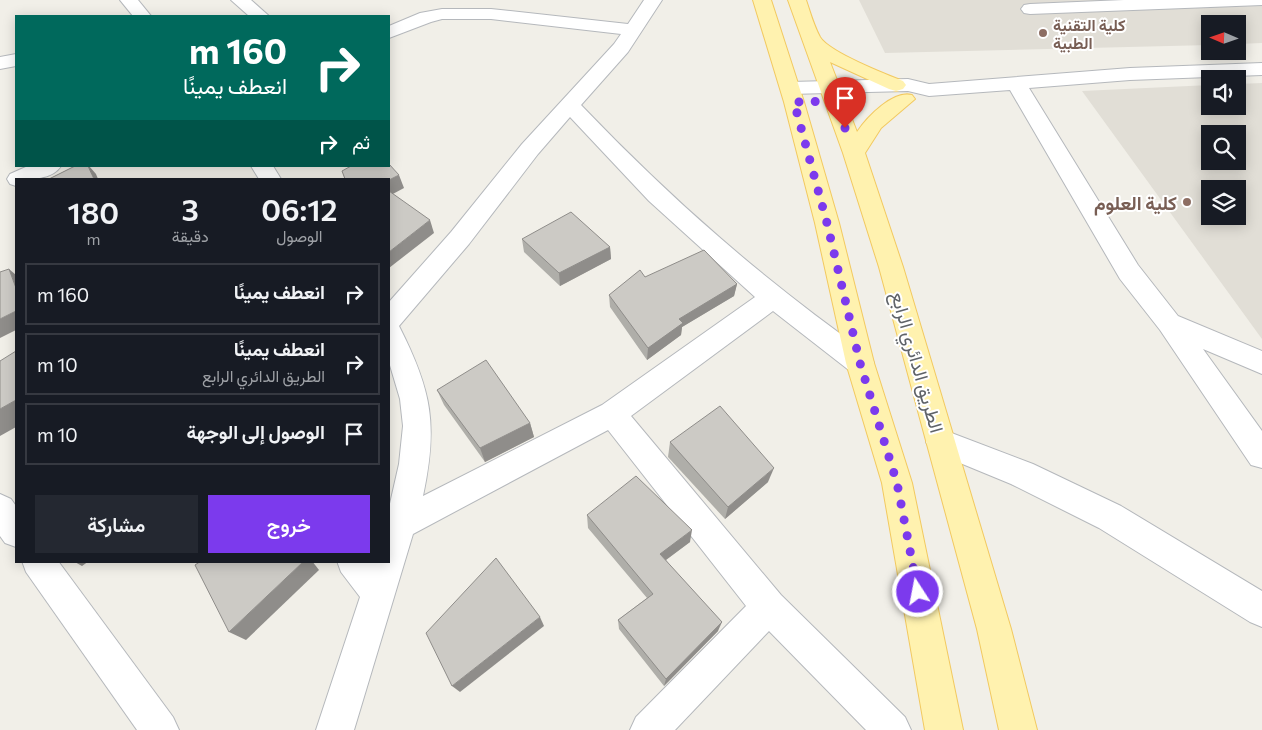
<!DOCTYPE html>
<html lang="ar">
<meta charset="utf-8">
<style>
:root{--surface:#171b24;--page:#242831;--text:#f1f3f6;--muted:#9ea1a6;--line:#363941;--accent:#7c3aed}
body{margin:0;font-family:Commissioner,Vazirmatn,sans-serif;background:var(--page);color:var(--text);direction:rtl;height:100vh;display:flex;flex-direction:column;font-size:19px;white-space:nowrap}
*{box-sizing:border-box;margin:0}
p{font-size:16px;color:var(--muted)}
.icon{flex:none;width:28px;height:28px;fill:none;stroke:currentColor;stroke-width:2;stroke-linecap:round;stroke-linejoin:round}
.map{position:relative;flex:1;overflow:hidden;direction:ltr}
.details{position:absolute;left:15px;top:178px;width:375px;height:385px;display:flex;flex-direction:column;background:var(--surface);border-radius:0px;box-shadow:0 2px 12px #0003;direction:rtl}
.details>*{flex:none}
.hud{position:absolute;left:15px;top:15px;width:375px;height:152px;border-radius:0px;box-shadow:0 2px 12px #0003;direction:rtl;background:#00695c;color:#fff;overflow:hidden}
.needle{width:32px;rotate:272deg}
.fabs{position:absolute;left:1201px;top:15px;display:grid;gap:10px}
.fabs a{display:grid;place-items:center;width:45px;height:45px;border-radius:0px;background:var(--surface);box-shadow:0 2px 12px #0003;font-size:25px}
.pin{position:absolute;display:grid;place-items:center;width:42px;height:42px;color:#fff;margin:-51px -21px;border-radius:50% 50% 50% 0;rotate:-45deg;box-shadow:0 0 5px #0007}
.pin .icon{rotate:45deg}
.me{position:absolute;width:55px;margin:-28px;rotate:349deg;stroke-linejoin:round;filter:drop-shadow(0 0 4px #0008)}
.turn{display:flex;align-items:center;gap:18px;height:105px;padding:0 20px;font-size:22px}
.turn .icon{width:65px;height:65px;stroke-width:2.5}
.turn b{display:block;font-size:35px;line-height:42px}
.then{display:flex;align-items:center;height:48px;padding:0 20px;background:#0003;gap:10px;font-size:19px}
.eta{display:flex;justify-content:space-evenly;align-items:center;height:85px;text-align:center}
.eta b{font-size:30px;font-weight:600;line-height:35px}
.primary-button{display:flex;gap:10px;margin-top:auto;padding:10px 20px}
.primary-button a{flex:1;height:58px;border-radius:0px;background:var(--accent);color:#fff;font-size:20px;font-weight:600;line-height:58px;text-align:center}
.primary-button a+a{background:var(--page);color:var(--text)}
ul{padding:0;list-style:none}
li{display:flex;align-items:center;gap:15px;height:62px;margin:0 10px 8px;padding:0 10px;border:2px solid var(--line);border-radius:0px}
li div{flex:1}
li b{display:block;font-size:19px}
li em{font-style:normal}
.map>svg:first-child{display:block}
</style>
<div class="map">
<svg width="1262" height="730" viewBox="0 0 1262 730">
<rect width="100%" height="100%" fill="#f1efe8"/>
<g fill="#e1ded6" fill-rule="evenodd">
<path d="M859,0H1262V43L1238,44V24H1210V45L885,53Z"/>
<path d="M1262,83V339L1082,91L1210,85V106H1238V84ZM1210,134H1238V161H1210ZM1210,189H1238V216H1210Z"/>
</g>
<g fill="none" stroke-linecap="round" stroke-linejoin="round">
<g stroke="#b5b8bc" stroke-width="2">
<g id="minor">
<path d="M120,0H138L151,16H133Z"/>
<path d="M231,0H251L269,16H249Z"/>
<path d="M644,0H662L628,52L581,105C672,200 762,279 870,355L874,363L870,371L860,374L850,371L773,311L631,416L781,595L905,717L911,730H866L769,631L675,730H630L636,717L746,606L608,430L413,534L354,730H316L360,597L341,572L337,561H389V508L399,464L403,426L400,399L389,362V302L451,232L522,144L614,44L621,34L491,19H442L431,22L389,38V26L420,13L442,9H491L628,24ZM570,117L649,201L755,297L602,405L423,496C438,425 432,391 399,326L469,244L538,154Z"/>
<path d="M1124,0H1262V5L1030,14L1024,13L1021,9L1024,5L1030,4Z"/>
<path d="M16,54V66L0,69V57Z"/>
<path d="M1262,63V75L1130,80L1029,88L1138,265L1178,316L1262,351V374L1203,349L1262,431V468L1251,465L1160,330L1120,279L1010,90L929,96L908,91L790,94L783,92L780,88L783,84L790,82L908,79L929,84L1130,68Z"/>
<path d="M28,166H61C52,180 31,179 16,179V186L10,184L7,179L10,174Z"/>
<path d="M251,166H273L281,179H259Z"/>
<path d="M941,429L1033,464L1121,506L1262,591V627L1250,622L1099,528L1011,484L931,451L926,442L931,433Z"/>
<path d="M0,494L11,499L16,506V547L5,543L0,536Z"/>
<path d="M22,561H58L173,717L179,730H137L26,572Z"/>
</g>
</g>
<g stroke="#f2c960" stroke-width="2">
<g id="major">
<path d="M753,0H771L804,102L839,223L874,363L912,483L963,730H925L882,483L846,363L815,223L784,102Z"/>
<path d="M788,0H806C810,12 814,26 820,37C829,52 885,74 903,81L906,85L903,89L896,91L889,89L830,62L857,132C867,117 893,90 912,95L915,99L881,128L865,153L903,267L1011,629L1037,730H999L977,629L879,267L843,153Z"/>
</g>
</g>
<use href="#minor" fill="#fff" fill-rule="evenodd"/>
<use href="#major" fill="#fff2af" fill-rule="evenodd"/>
</g>
<g fill="#afaea9">
<path d="M522,239L610,247L611,259L560,286L524,252Z"/>
<path d="M645,277L737,284L734,296L682,327L681,335L647,360L610,307L609,295Z"/>
<path d="M437,390L530,423L534,437L485,462L444,405Z"/>
<path d="M670,442L768,482L725,519L668,457Z"/>
<path d="M587,515L690,542L666,560L718,631L664,686L619,629L618,620L647,598L588,528Z"/>
</g>
<g fill="#8f8d8a">
<path d="M88,166H89L96,174L98,179H94Z"/>
<path d="M399,175L404,188L389,196V180Z"/>
<path d="M430,220L434,233L389,268V252Z"/>
<path d="M610,247L611,259L560,286L559,273Z"/>
<path d="M9,269L16,275V288Z"/>
<path d="M737,284L734,296L682,327L681,335L647,360L648,348L679,319Z"/>
<path d="M16,311V330L0,338V319Z"/>
<path d="M16,400V427L0,436V409Z"/>
<path d="M530,423L534,437L485,462L480,448Z"/>
<path d="M774,468L768,482L725,519L728,507Z"/>
<path d="M692,530L690,542L659,565L660,554Z"/>
<path d="M73,561H89L82,566Z"/>
<path d="M304,561H312L319,570L246,640L229,632Z"/>
<path d="M540,617L544,626L460,692L452,686Z"/>
<path d="M722,622L718,631L664,686L666,679Z"/>
</g>
<g fill="#cccac5" stroke="#8f8d8a">
<path d="M389,164L399,175L389,180V179H345L342,171L351,166H389Z"/>
<path d="M75,166H88L94,179H49Z"/>
<path d="M389,191L430,220L389,252Z"/>
<path d="M571,212L610,247L559,273L522,239Z"/>
<path d="M704,250L737,284L679,319L683,323L648,348L609,295L640,270L645,277Z"/>
<path d="M9,269L16,288V311L0,319V272Z"/>
<path d="M16,351V400L0,409V361Z"/>
<path d="M486,360L530,423L480,448L437,390Z"/>
<path d="M720,406L774,468L728,507L670,442Z"/>
<path d="M636,476L692,530L660,554L722,622L666,679L618,620L653,594L587,515Z"/>
<path d="M496,558L540,617L452,686L426,633Z"/>
<path d="M201,561H304L229,632L195,565Z"/>
</g>
<g fill="none" stroke-linecap="round" stroke-linejoin="round">
<path stroke="#7c3aed" stroke-width="9" stroke-dasharray="0 16.2" d="M845,128L835,101L794,102L827,223L860,363L897,483L918,592"/>
</g>
<g fill="#8d6e63" stroke="#fff" stroke-width="2">
<circle cx="1043" cy="33" r="5"/>
<circle cx="1187" cy="202" r="5"/>
</g>
<g text-anchor="middle" dominant-baseline="central" stroke-width="4" stroke-linejoin="round" paint-order="stroke">
<g font-size="16" font-weight="bold" fill="#785e54" stroke="#fff" text-anchor="start">
<text x="1053" y="24">كلية التقنية<tspan x="1053" dy="18">الطبية</tspan></text>
</g>
<g font-size="19" font-weight="bold" fill="#785e54" stroke="#fff" text-anchor="end">
<text x="1177" y="202">كلية العلوم</text>
</g>
<g font-size="19" fill="#5f6368" stroke="#fff">
<text transform="translate(918 362) rotate(74)">الطريق الدائري الرابع</text>
</g>
</g>
</svg>
<div class="fabs">
<a><svg class="needle" viewBox="-14 -14 28 28"><path d="M0-13l5 13h-10z" fill="#e53935"/><path d="M0 13l5-13h-10z" fill="#9ea1a6"/></svg></a>
<a><svg class="icon" aria-label="sound" viewBox="0 0 24 24"><path d="M4 9h4l5-4v14l-5-4H4zM17 9q2 3 0 6"/></svg></a>
<a><svg class="icon" aria-label="search" viewBox="0 0 24 24"><circle cx="10" cy="10" r="6"/><path d="M15 15l6 6"/></svg></a>
<a><svg class="icon" aria-label="layers" viewBox="0 0 24 24"><path d="M12 4l9 5-9 5-9-5zM3 14l9 5 9-5"/></svg></a>
</div>
<div class="pin" style="left:845px;top:128px;background:#d93025"><svg class="icon" aria-label="arrive" viewBox="0 0 24 24"><path d="M6 21V4h12l-3 4 3 4H6"/></svg></div>
<svg class="me" style="left:918px;top:592px" viewBox="-20 -20 40 40"><circle r="17" fill="#7c3aed" stroke="#fff" stroke-width="3"/><path d="M0-11L8 9 0 5-8 9z" fill="#fff"/></svg>
<div class="hud">
<div class="turn"><svg class="icon" aria-label="right" viewBox="0 0 24 24"><path d="M7 20v-9h11M14 6l5 5-5 5"/></svg><div><b>160 m</b>انعطف يمينًا</div></div>
<div class="then">ثم<svg class="icon" aria-label="right" viewBox="0 0 24 24"><path d="M7 20v-9h11M14 6l5 5-5 5"/></svg></div>
</div>
<section class="details">
<div class="eta">
<div><b>06:12</b><p>الوصول</p></div>
<div><b>3</b><p>دقيقة</p></div>
<div><b>180</b><p>m</p></div>
</div>
<ul>
<li><svg class="icon" aria-label="right" viewBox="0 0 24 24"><path d="M7 20v-9h11M14 6l5 5-5 5"/></svg><div><b>انعطف يمينًا</b></div><em>160 m</em></li>
<li><svg class="icon" aria-label="right" viewBox="0 0 24 24"><path d="M7 20v-9h11M14 6l5 5-5 5"/></svg><div><b>انعطف يمينًا</b><p>الطريق الدائري الرابع</p></div><em>10 m</em></li>
<li><svg class="icon" aria-label="arrive" viewBox="0 0 24 24"><path d="M6 21V4h12l-3 4 3 4H6"/></svg><div><b>الوصول إلى الوجهة</b></div><em>10 m</em></li>
</ul>
<div class="primary-button"><a>خروج</a><a>مشاركة</a></div>
</section>
</div>
